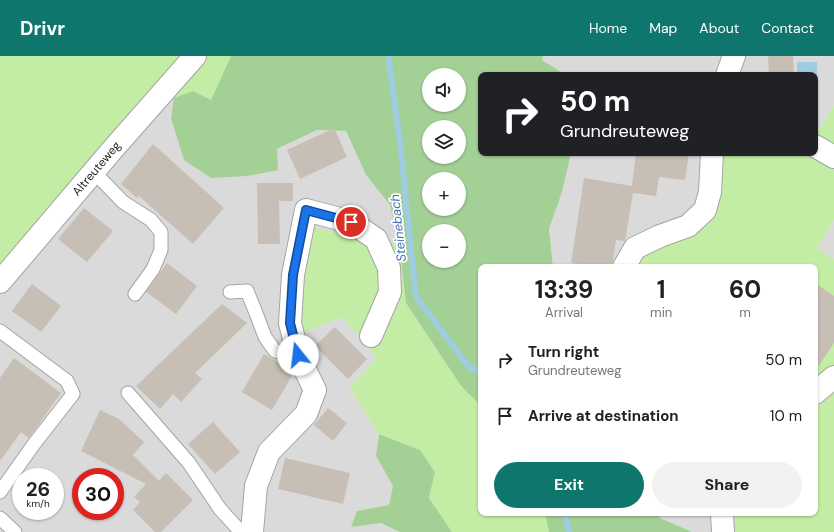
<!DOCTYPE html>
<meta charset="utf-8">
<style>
:root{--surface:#fff;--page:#f2f2f2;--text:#202124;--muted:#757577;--accent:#0f766e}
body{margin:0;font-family:"DM Sans",sans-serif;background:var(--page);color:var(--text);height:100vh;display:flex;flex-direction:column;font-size:15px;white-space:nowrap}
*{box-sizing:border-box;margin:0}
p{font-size:13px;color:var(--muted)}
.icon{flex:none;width:22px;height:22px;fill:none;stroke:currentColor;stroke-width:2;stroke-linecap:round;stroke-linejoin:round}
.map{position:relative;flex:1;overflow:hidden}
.drawer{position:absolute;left:478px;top:208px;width:340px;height:252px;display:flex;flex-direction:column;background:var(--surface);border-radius:8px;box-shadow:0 1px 3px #0004}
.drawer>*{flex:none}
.hud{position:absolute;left:478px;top:16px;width:340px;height:84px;border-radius:8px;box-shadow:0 1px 3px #0004;background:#202124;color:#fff;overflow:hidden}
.tools{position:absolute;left:422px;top:12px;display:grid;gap:8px}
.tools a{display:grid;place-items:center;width:44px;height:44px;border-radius:50%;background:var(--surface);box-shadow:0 1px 3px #0004;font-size:20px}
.speed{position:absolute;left:12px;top:412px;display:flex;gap:8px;font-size:20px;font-weight:700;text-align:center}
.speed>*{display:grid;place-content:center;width:52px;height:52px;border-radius:50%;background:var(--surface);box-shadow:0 1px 3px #0004;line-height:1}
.speed small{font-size:10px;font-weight:400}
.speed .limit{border:6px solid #d22;background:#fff;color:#111}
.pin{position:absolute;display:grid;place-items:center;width:34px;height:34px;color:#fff;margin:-17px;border:2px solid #fff;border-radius:50%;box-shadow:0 1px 4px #0007}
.me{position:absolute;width:44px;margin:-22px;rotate:344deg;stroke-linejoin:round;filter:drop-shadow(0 0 3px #0008)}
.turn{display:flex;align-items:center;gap:14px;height:84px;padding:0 16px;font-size:18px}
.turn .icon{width:52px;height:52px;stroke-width:2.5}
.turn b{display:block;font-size:28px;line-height:34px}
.eta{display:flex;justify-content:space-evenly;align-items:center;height:68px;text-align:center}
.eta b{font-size:24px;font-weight:700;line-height:28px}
.cta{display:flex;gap:8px;margin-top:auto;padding:8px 16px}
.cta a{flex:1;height:46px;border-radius:24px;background:var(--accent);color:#fff;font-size:16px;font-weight:700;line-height:46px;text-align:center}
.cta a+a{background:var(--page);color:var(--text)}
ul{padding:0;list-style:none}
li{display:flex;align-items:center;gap:12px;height:56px;padding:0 16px}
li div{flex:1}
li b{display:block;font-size:15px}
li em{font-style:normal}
header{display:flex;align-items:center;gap:24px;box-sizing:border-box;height:56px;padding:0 20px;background:var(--accent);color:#fff}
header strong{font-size:19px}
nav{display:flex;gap:22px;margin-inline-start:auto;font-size:14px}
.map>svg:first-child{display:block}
</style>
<header>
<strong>Drivr</strong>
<nav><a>Home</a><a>Map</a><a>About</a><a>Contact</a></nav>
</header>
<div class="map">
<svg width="834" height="476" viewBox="0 0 834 476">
<rect width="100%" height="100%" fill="#efebe2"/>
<g fill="#dbdada" fill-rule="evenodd">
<path d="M543,0H834V49L815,80V19H566L542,4Z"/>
<path d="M168,36L174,42L171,62L277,114V93L317,74L346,75L366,119L390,149L399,188L309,172L303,277L342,261L377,302L349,331L379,378L376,400L393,430L389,449L358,455L351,471L381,467L400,476H0V217ZM21,421H55V455H21ZM81,421H115V455H81Z"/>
<path d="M571,97H719L716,153L640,199L638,211H553L549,173L562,136Z"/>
<path d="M834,164V203L817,192Z"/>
<path d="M659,457H736V476H692L660,462Z"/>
</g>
<g fill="#c3eca5">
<path d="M0,0H231L211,44L193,35L174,42L168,36L0,217Z"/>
<path d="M834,49V164L817,192L834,203V476H736V457H815V211H638L640,199L693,175L718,97H815V80Z"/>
<path d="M309,171L399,188L406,247L461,330L481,350V457H545L549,476H452L429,442L435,416L420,394L379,378L349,331L377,302L342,261L303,277L299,223Z"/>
</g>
<g fill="#a2d095" fill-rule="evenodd">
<path d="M231,0H543L542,4L566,19H481V97H571L562,136L549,173L553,211H481V350L461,330L406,247L399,188L390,149L366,119L346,75L317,74L277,93L278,114L247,120L211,122L184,104L171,62L174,42L193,35L211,44ZM429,19H459V49H429ZM429,71H459V101H429ZM429,123H459V153H429ZM429,175H459V205H429Z"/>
<path d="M379,378L420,394L435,416L429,442L452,476H400L381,467L351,471L357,455L389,449L393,430L376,400Z"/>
<path d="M545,457H659L660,462L692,476H549Z"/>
</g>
<path fill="#a0ccdf" d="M797,6H817V37H815V19H797Z"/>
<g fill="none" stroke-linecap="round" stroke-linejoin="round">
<g stroke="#a0ccdf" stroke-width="6">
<path d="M390,0L389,6L400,86L416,241L469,311L481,317"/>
<path d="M565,457L569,476"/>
</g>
</g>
<g fill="#c7beb5">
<path d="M768,0H793L794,19H769Z"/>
<path d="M334,72L347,101L300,123L287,94Z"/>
<path d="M153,88L224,152L193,188L139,140L137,142L121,128Z"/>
<path d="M636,97H689L685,124L659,121L656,140L633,137L625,185L616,184L612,211H599L571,207L584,122L632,130Z"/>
<path d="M257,127H293V145H279L280,188H258Z"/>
<path d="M84,152L113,175L87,206L58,183Z"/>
<path d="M167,207L197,230L176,258L146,236Z"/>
<path d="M815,227L834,240V287L815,315Z"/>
<path d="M32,228L61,250L41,276L12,255Z"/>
<path d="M222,248L247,267L195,317L202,323L181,346L173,338L160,353L136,330Z"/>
<path d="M335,271L367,303L348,323L315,290Z"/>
<path d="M264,298L292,315L293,318L272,354L242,336Z"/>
<path d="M14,302L61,337L29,382L21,376L0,405V322Z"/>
<path d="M328,352L347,367L333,385L314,369Z"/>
<path d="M100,354L119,363L144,386L133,399L159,425L166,417L193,444L161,476H155L133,454L140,446L134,441L146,428L81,395Z"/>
<path d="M213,366L240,396L215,418L188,388Z"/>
<path d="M285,402L350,417L343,448L278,433Z"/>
</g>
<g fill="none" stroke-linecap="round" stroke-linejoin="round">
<g stroke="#a4a4a4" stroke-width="15">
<g id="service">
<path d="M94,116L123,146L151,164L161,176V194L153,213L135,238"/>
<path d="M230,236L247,235L256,257L265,281L275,295L298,299"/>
<path d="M0,275L67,325L73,338L34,388L0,436"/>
<path d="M128,337L189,407L220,453L241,476"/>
<path d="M0,462L15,476"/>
</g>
</g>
<g stroke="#a4a4a4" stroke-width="24">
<g id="minor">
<path d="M727,19L734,0"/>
<path d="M815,90L834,101"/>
<path d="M624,211L635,192L660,180L688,170L705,154L710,136L712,97"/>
<path id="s1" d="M0,226L113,93L195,0"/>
<path d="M815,337L834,321"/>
<path d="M722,457L723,476"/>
<path d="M252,476L256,430L269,396L306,358L315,334L298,299L290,267L293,219L306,154L351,166L376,183L389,212L390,236L371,280"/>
</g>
</g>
<use href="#service" stroke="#fff" stroke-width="13"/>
<use href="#minor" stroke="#fff" stroke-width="22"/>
</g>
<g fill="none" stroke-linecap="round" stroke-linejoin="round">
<g stroke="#114b97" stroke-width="10">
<path id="route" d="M298,299L290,267L293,219L306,154L351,166"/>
</g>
<use href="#route" stroke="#1a73e8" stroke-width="7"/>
</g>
<g text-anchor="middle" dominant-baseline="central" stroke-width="3.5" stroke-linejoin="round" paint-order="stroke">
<g font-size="12" fill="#1d1d1d" stroke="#fff">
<text stroke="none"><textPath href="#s1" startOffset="149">Altreuteweg</textPath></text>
</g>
<g font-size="13" font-style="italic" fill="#4573b1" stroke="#fff">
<text transform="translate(398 172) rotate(-96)">Steinebach</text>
</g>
</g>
</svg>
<div class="tools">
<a><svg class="icon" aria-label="sound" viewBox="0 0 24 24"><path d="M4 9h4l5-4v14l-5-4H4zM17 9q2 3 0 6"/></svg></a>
<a><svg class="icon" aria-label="layers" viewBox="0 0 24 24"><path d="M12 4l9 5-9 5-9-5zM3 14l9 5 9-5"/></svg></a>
<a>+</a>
<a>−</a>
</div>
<div class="speed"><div>26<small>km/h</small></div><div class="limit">30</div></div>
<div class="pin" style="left:351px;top:166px;background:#d93025"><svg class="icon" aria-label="arrive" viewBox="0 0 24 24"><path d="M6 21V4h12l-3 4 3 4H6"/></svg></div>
<svg class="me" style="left:298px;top:299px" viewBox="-20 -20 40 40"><circle r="19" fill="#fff"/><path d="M0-13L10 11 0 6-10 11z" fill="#1a73e8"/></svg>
<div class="hud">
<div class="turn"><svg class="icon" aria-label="right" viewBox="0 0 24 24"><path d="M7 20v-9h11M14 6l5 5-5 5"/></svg><div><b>50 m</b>Grundreuteweg</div></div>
</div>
<section class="drawer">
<div class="eta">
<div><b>13:39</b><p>Arrival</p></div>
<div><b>1</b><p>min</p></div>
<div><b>60</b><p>m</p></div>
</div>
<ul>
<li><svg class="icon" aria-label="right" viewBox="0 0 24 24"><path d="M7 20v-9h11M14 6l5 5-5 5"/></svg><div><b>Turn right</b><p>Grundreuteweg</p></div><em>50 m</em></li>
<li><svg class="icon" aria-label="arrive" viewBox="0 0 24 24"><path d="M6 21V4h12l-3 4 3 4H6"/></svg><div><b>Arrive at destination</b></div><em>10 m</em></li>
</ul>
<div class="cta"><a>Exit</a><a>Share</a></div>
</section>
</div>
